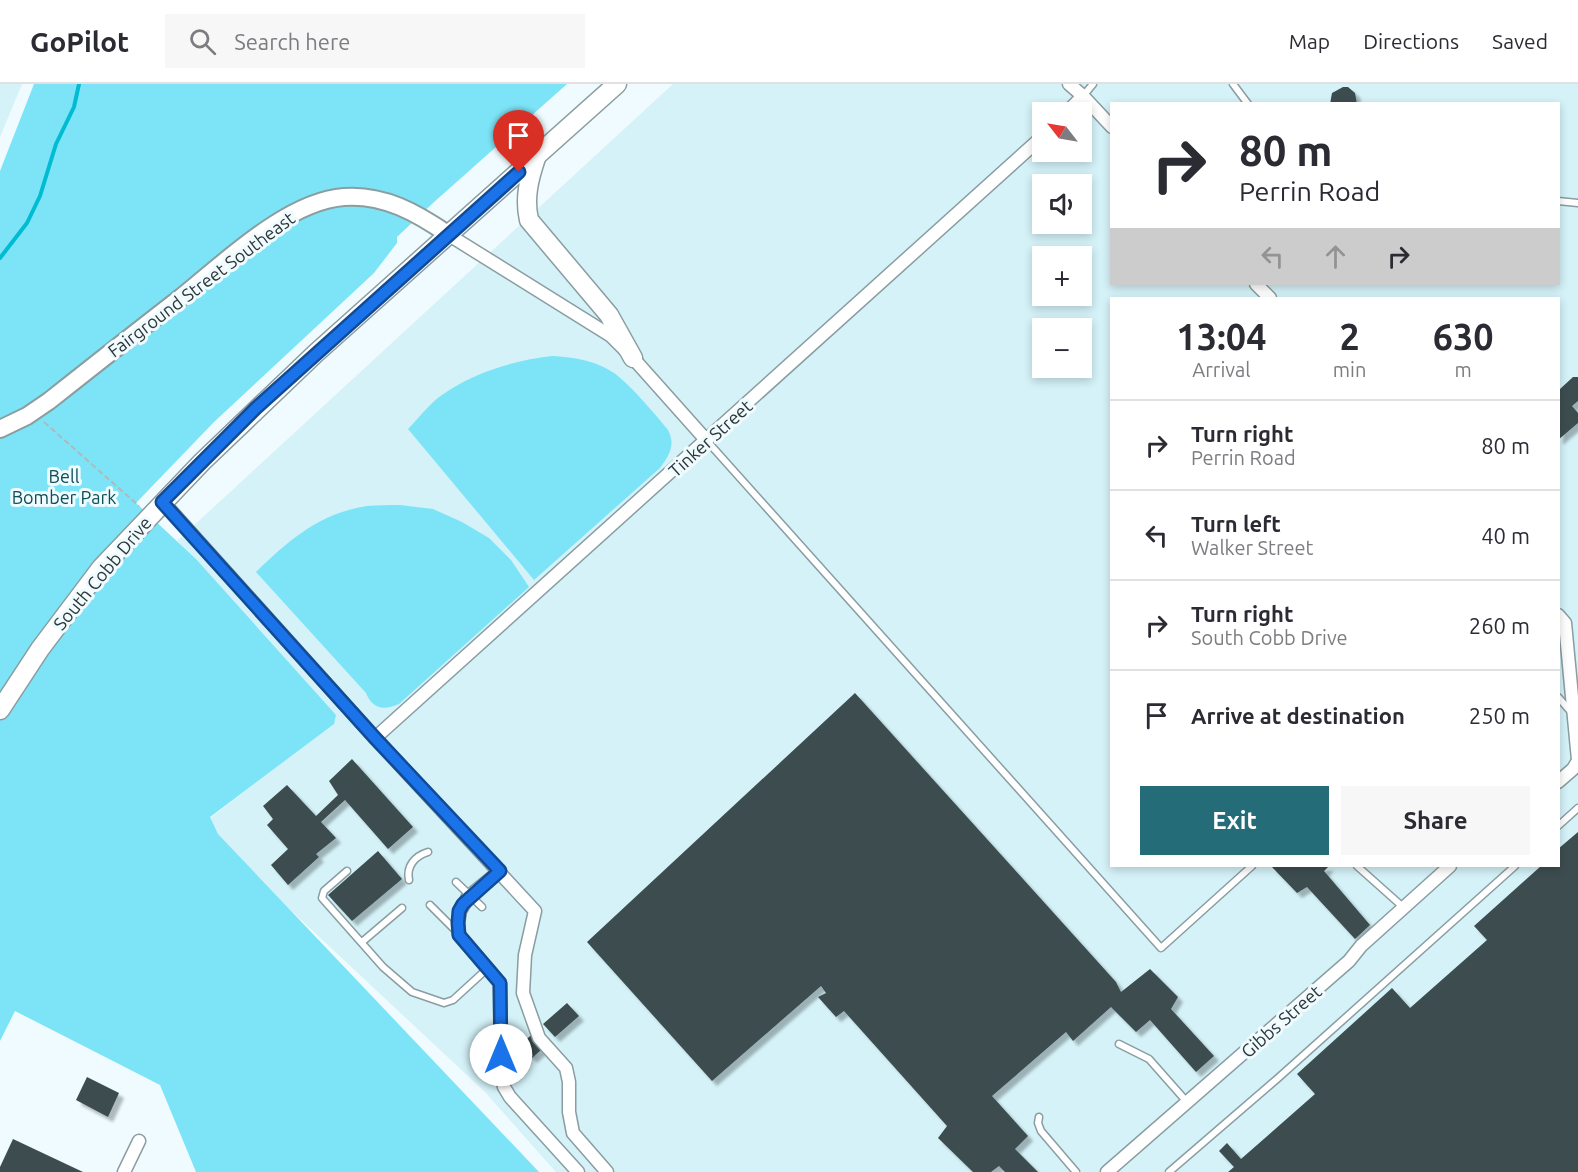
<!DOCTYPE html>
<meta charset="utf-8">
<style>
:root{--surface:#fff;--page:#f7f7f7;--text:#2b2b33;--muted:#7c7c81;--line:#e1e1e2;--accent:#236c78}
body{margin:0;font-family:Ubuntu,sans-serif;background:var(--page);color:var(--text);height:100vh;display:flex;flex-direction:column;font-size:22px;white-space:nowrap}
*{box-sizing:border-box;margin:0}
p{font-size:20px;color:var(--muted)}
.icon{flex:none;width:33px;height:33px;fill:none;stroke:currentColor;stroke-width:2;stroke-linecap:round;stroke-linejoin:round}
.map{position:relative;flex:1;overflow:hidden}
.sheet{position:absolute;left:1110px;top:213px;width:450px;height:570px;display:flex;flex-direction:column;background:var(--surface);border-radius:0px;box-shadow:0 3px 9px #0003}
.sheet>*{flex:none}
.hud{position:absolute;left:1110px;top:18px;width:450px;height:183px;border-radius:0px;box-shadow:0 3px 9px #0003;background:#fff;color:var(--text);overflow:hidden}
.needle{width:39px;rotate:301deg}
.controls{position:absolute;left:1032px;top:18px;display:grid;gap:12px}
.controls a{display:grid;place-items:center;width:60px;height:60px;border-radius:0px;background:var(--surface);box-shadow:0 3px 9px #0003;font-size:30px}
.pin{position:absolute;display:grid;place-items:center;width:51px;height:51px;color:#fff;margin:-62px -26px;border-radius:50% 50% 50% 0;rotate:-45deg;box-shadow:0 0 6px #0007}
.pin .icon{rotate:45deg}
.me{position:absolute;width:66px;margin:-33px;rotate:0deg;stroke-linejoin:round;filter:drop-shadow(0 0 4px #0008)}
.turn{display:flex;align-items:center;gap:21px;height:126px;padding:0 30px;font-size:27px}
.turn .icon{width:78px;height:78px;stroke-width:2.5}
.turn b{display:block;font-size:42px;line-height:51px}
.lanes{display:flex;align-items:center;height:57px;padding:0 30px;background:#0003;justify-content:center;gap:30px;direction:ltr}
.lanes .off{opacity:.35}
.eta{display:flex;justify-content:space-evenly;align-items:center;height:102px;text-align:center}
.eta b{font-size:36px;font-weight:600;line-height:42px}
.cta{display:flex;gap:12px;margin-top:auto;padding:12px 30px}
.cta a{flex:1;height:69px;border-radius:0px;background:var(--accent);color:#fff;font-size:24px;font-weight:600;line-height:69px;text-align:center}
.cta a+a{background:var(--page);color:var(--text)}
ul{padding:0;list-style:none}
li{display:flex;align-items:center;gap:18px;height:90px;padding:0 30px;border-top:2px solid var(--line)}
li div{flex:1}
li b{display:block;font-size:22px}
li em{font-style:normal}
header{display:flex;align-items:center;gap:36px;box-sizing:border-box;height:84px;padding:0 30px;background:var(--surface);border-bottom:2px solid var(--line)}
header strong{font-size:28px}
nav{display:flex;gap:33px;margin-inline-start:auto;font-size:21px}
.search{width:420px;height:54px;background:var(--page);display:flex;align-items:center;gap:15px;box-sizing:border-box;padding:0 21px;border-radius:0px;color:var(--muted);font-size:22px}
.map>svg:first-child{display:block}
</style>
<header>
<strong>GoPilot</strong>
<div class="search"><svg class="icon" aria-label="search" viewBox="0 0 24 24"><circle cx="10" cy="10" r="6"/><path d="M15 15l6 6"/></svg>Search here</div>
<nav><a>Map</a><a>Directions</a><a>Saved</a></nav>
</header>
<div class="map">
<svg width="1578" height="1088" viewBox="0 0 1578 1088">
<defs>
<filter id="shadow"><feDropShadow dx="5" dy="5" stdDeviation="1.5" flood-color="#0004"/></filter>
</defs>
<rect width="100%" height="100%" fill="#effbfe"/>
<g fill="#d4f2f8" fill-rule="evenodd">
<path d="M0,0H22L0,53Z"/>
<path d="M673,0H1578V1088H556L485,1008L284,820L218,751L210,734L333,640L227,511L196,475L177,457ZM1112,20H1558V200H1112ZM1042,28H1082V68H1042ZM1042,100H1082V140H1042ZM1042,172H1082V212H1042ZM1112,214H1558V782H1112ZM1042,244H1082V284H1042Z"/>
</g>
<g fill="#7de4f7">
<path d="M34,0H567L433,119L397,153V159L374,189L214,338L136,419L196,475L336,631L334,640L210,733L218,750L539,1088H196L160,1001L15,927L0,957V87Z"/>
<path d="M552,272C573,273 600,277 618,292C635,306 654,329 668,346C676,361 669,372 660,384L534,496L408,345C419,334 429,320 442,311C473,289 514,276 552,272Z"/>
<path d="M400,421L433,425L462,438L489,454L511,476L529,503L399,620C384,626 373,626 366,609L256,488C289,456 320,429 367,422C378,421 389,421 400,421Z"/>
</g>
<g fill="none" stroke-linecap="round" stroke-linejoin="round">
<path stroke="#00bcd3" stroke-width="4" d="M0,174L27,139L40,112L56,60L74,23L79,0"/>
</g>
<g fill="#3c4d50" filter="url(#shadow)">
<path d="M1343,3H1348L1355,9L1357,20H1330L1332,9Z"/>
<path d="M1573,293H1578V317L1572,322L1578,329V339L1558,356V304L1560,305Z"/>
<path d="M855,609L1116,898L1121,908L1150,885L1178,913L1171,925L1214,972L1196,988L1150,936L1136,948L1111,923L1073,957L1066,948L992,1012L1028,1052L1015,1065L1038,1088H1005L999,1082L991,1088H973L938,1054L947,1042L844,927L836,933L818,913L826,909L821,902L712,997L587,858Z"/>
<path d="M352,675L413,743L388,765L345,716L321,738L336,754L316,770L319,773L288,801L271,781L288,765L267,741L273,735L263,722L287,701L316,732L338,711L329,697Z"/>
<path d="M1578,748V1088H1228L1234,1083L1219,1067L1227,1059L1241,1075L1315,1010L1297,990L1392,904L1410,924L1487,856L1474,842L1541,782H1558V765Z"/>
<path d="M378,767L402,795L352,837L328,811Z"/>
<path d="M1271,782H1329L1324,787L1370,841L1355,855L1307,803L1297,809Z"/>
<path d="M567,919L579,932L555,953L543,940Z"/>
<path d="M537,946L549,959L532,974L520,961Z"/>
<path d="M87,993L119,1009L108,1033L76,1016Z"/>
<path d="M13,1055L83,1088H0V1083Z"/>
</g>
<g fill="none" stroke-linecap="round" stroke-linejoin="round">
<g stroke="#8a9da1" stroke-width="9">
<g id="lane">
<path d="M1233,0L1248,20"/>
<path d="M1083,12L1093,0"/>
<path d="M1558,117L1578,119"/>
<path d="M707,357L1161,864L1252,782"/>
<path d="M1558,613L1572,629"/>
<path d="M1558,742L1578,724"/>
<path d="M1357,782L1403,823"/>
<path d="M347,787L324,807L322,814L383,883L412,908L444,919L453,916L488,884"/>
<path d="M409,796C406,782 415,772 428,768"/>
<path d="M456,798L482,823"/>
<path d="M430,821L457,848"/>
<path d="M362,858L402,824"/>
<path d="M1119,960L1149,975L1187,1018"/>
<path d="M1039,1033L1038,1039L1041,1047L1076,1088"/>
<path d="M1169,1088L1277,995L1515,782"/>
</g>
</g>
<g stroke="#8a9da1" stroke-width="15">
<g id="street">
<path d="M1069,0L1083,12L1112,43"/>
<path d="M1067,28L1083,12"/>
<path d="M449,151L611,252L633,274L707,357"/>
<path d="M1256,200L1270,214"/>
<path d="M163,418L375,654L535,827L525,871L523,909L539,954L566,984L569,998V1028L573,1049L607,1088"/>
<path d="M1558,531L1565,539L1578,676"/>
<path d="M375,654L1042,53"/>
<path d="M1558,698L1573,685L1578,677"/>
<path d="M500,787L468,813L460,827L458,839L459,851L500,899L501,992L504,1003L510,1013L578,1088"/>
<path d="M124,1088L139,1057"/>
<path d="M1107,1088L1349,877L1361,862L1450,782"/>
</g>
</g>
<g stroke="#8a9da1" stroke-width="20">
<path id="secondary" d="M0,345L27,332L49,317C92,283 135,249 179,215C223,180 287,117 344,113C384,110 417,129 449,151"/>
</g>
<g stroke="#8a9da1" stroke-width="21">
<g id="primary">
<path d="M536,74C529,95 524,114 529,136L609,231L633,274"/>
<path d="M0,626L40,565L101,484L202,378L316,269L617,0"/>
</g>
</g>
<path stroke="#afb9bc" stroke-width="2" stroke-dasharray="6 3" stroke-linecap="butt" d="M44,338L139,422"/>
<use href="#lane" stroke="#fff" stroke-width="6"/>
<use href="#street" stroke="#fff" stroke-width="12"/>
<use href="#secondary" stroke="#fff" stroke-width="16"/>
<use href="#primary" stroke="#fff" stroke-width="18"/>
</g>
<g fill="none" stroke-linecap="round" stroke-linejoin="round">
<g stroke="#114b97" stroke-width="15">
<path id="route" d="M501,971L500,899L459,851L458,839L459,827L463,820L500,787L375,654L162,418L256,324L519,88"/>
</g>
<use href="#route" stroke="#1a73e8" stroke-width="10"/>
</g>
<g text-anchor="middle" dominant-baseline="central" stroke-width="6" stroke-linejoin="round" paint-order="stroke">
<g font-size="18" fill="#2e3638" stroke="#effbfe">
<text transform="translate(201 200) rotate(-37)">Fairground Street Southeast</text>
<text transform="translate(710 354) rotate(-42)">Tinker Street</text>
<text transform="translate(102 489) rotate(-50)">South Cobb Drive</text>
<text transform="translate(1281 937) rotate(-41)">Gibbs Street</text>
</g>
<g font-size="18" fill="#0e4f58" stroke="#effbfe">
<text x="64" y="392">Bell<tspan x="64" dy="21">Bomber Park</tspan></text>
</g>
</g>
</svg>
<div class="controls">
<a><svg class="needle" viewBox="-14 -14 28 28"><path d="M0-13l5 13h-10z" fill="#e53935"/><path d="M0 13l5-13h-10z" fill="#7c7c81"/></svg></a>
<a><svg class="icon" aria-label="sound" viewBox="0 0 24 24"><path d="M4 9h4l5-4v14l-5-4H4zM17 9q2 3 0 6"/></svg></a>
<a>+</a>
<a>−</a>
</div>
<div class="pin" style="left:519px;top:88px;background:#d93025"><svg class="icon" aria-label="arrive" viewBox="0 0 24 24"><path d="M6 21V4h12l-3 4 3 4H6"/></svg></div>
<svg class="me" style="left:501px;top:971px" viewBox="-20 -20 40 40"><circle r="19" fill="#fff"/><path d="M0-13L10 11 0 6-10 11z" fill="#1a73e8"/></svg>
<div class="hud">
<div class="turn"><svg class="icon" aria-label="right" viewBox="0 0 24 24"><path d="M7 20v-9h11M14 6l5 5-5 5"/></svg><div><b>80 m</b>Perrin Road</div></div>
<div class="lanes"><svg class="icon off" aria-label="left" viewBox="0 0 24 24"><path d="M17 20v-9H6M10 6l-5 5 5 5"/></svg><svg class="icon off" aria-label="ahead" viewBox="0 0 24 24"><path d="M12 20V5M6 11l6-6 6 6"/></svg><svg class="icon" aria-label="right" viewBox="0 0 24 24"><path d="M7 20v-9h11M14 6l5 5-5 5"/></svg></div>
</div>
<section class="sheet">
<div class="eta">
<div><b>13:04</b><p>Arrival</p></div>
<div><b>2</b><p>min</p></div>
<div><b>630</b><p>m</p></div>
</div>
<ul>
<li><svg class="icon" aria-label="right" viewBox="0 0 24 24"><path d="M7 20v-9h11M14 6l5 5-5 5"/></svg><div><b>Turn right</b><p>Perrin Road</p></div><em>80 m</em></li>
<li><svg class="icon" aria-label="left" viewBox="0 0 24 24"><path d="M17 20v-9H6M10 6l-5 5 5 5"/></svg><div><b>Turn left</b><p>Walker Street</p></div><em>40 m</em></li>
<li><svg class="icon" aria-label="right" viewBox="0 0 24 24"><path d="M7 20v-9h11M14 6l5 5-5 5"/></svg><div><b>Turn right</b><p>South Cobb Drive</p></div><em>260 m</em></li>
<li><svg class="icon" aria-label="arrive" viewBox="0 0 24 24"><path d="M6 21V4h12l-3 4 3 4H6"/></svg><div><b>Arrive at destination</b></div><em>250 m</em></li>
</ul>
<div class="cta"><a>Exit</a><a>Share</a></div>
</section>
</div>
